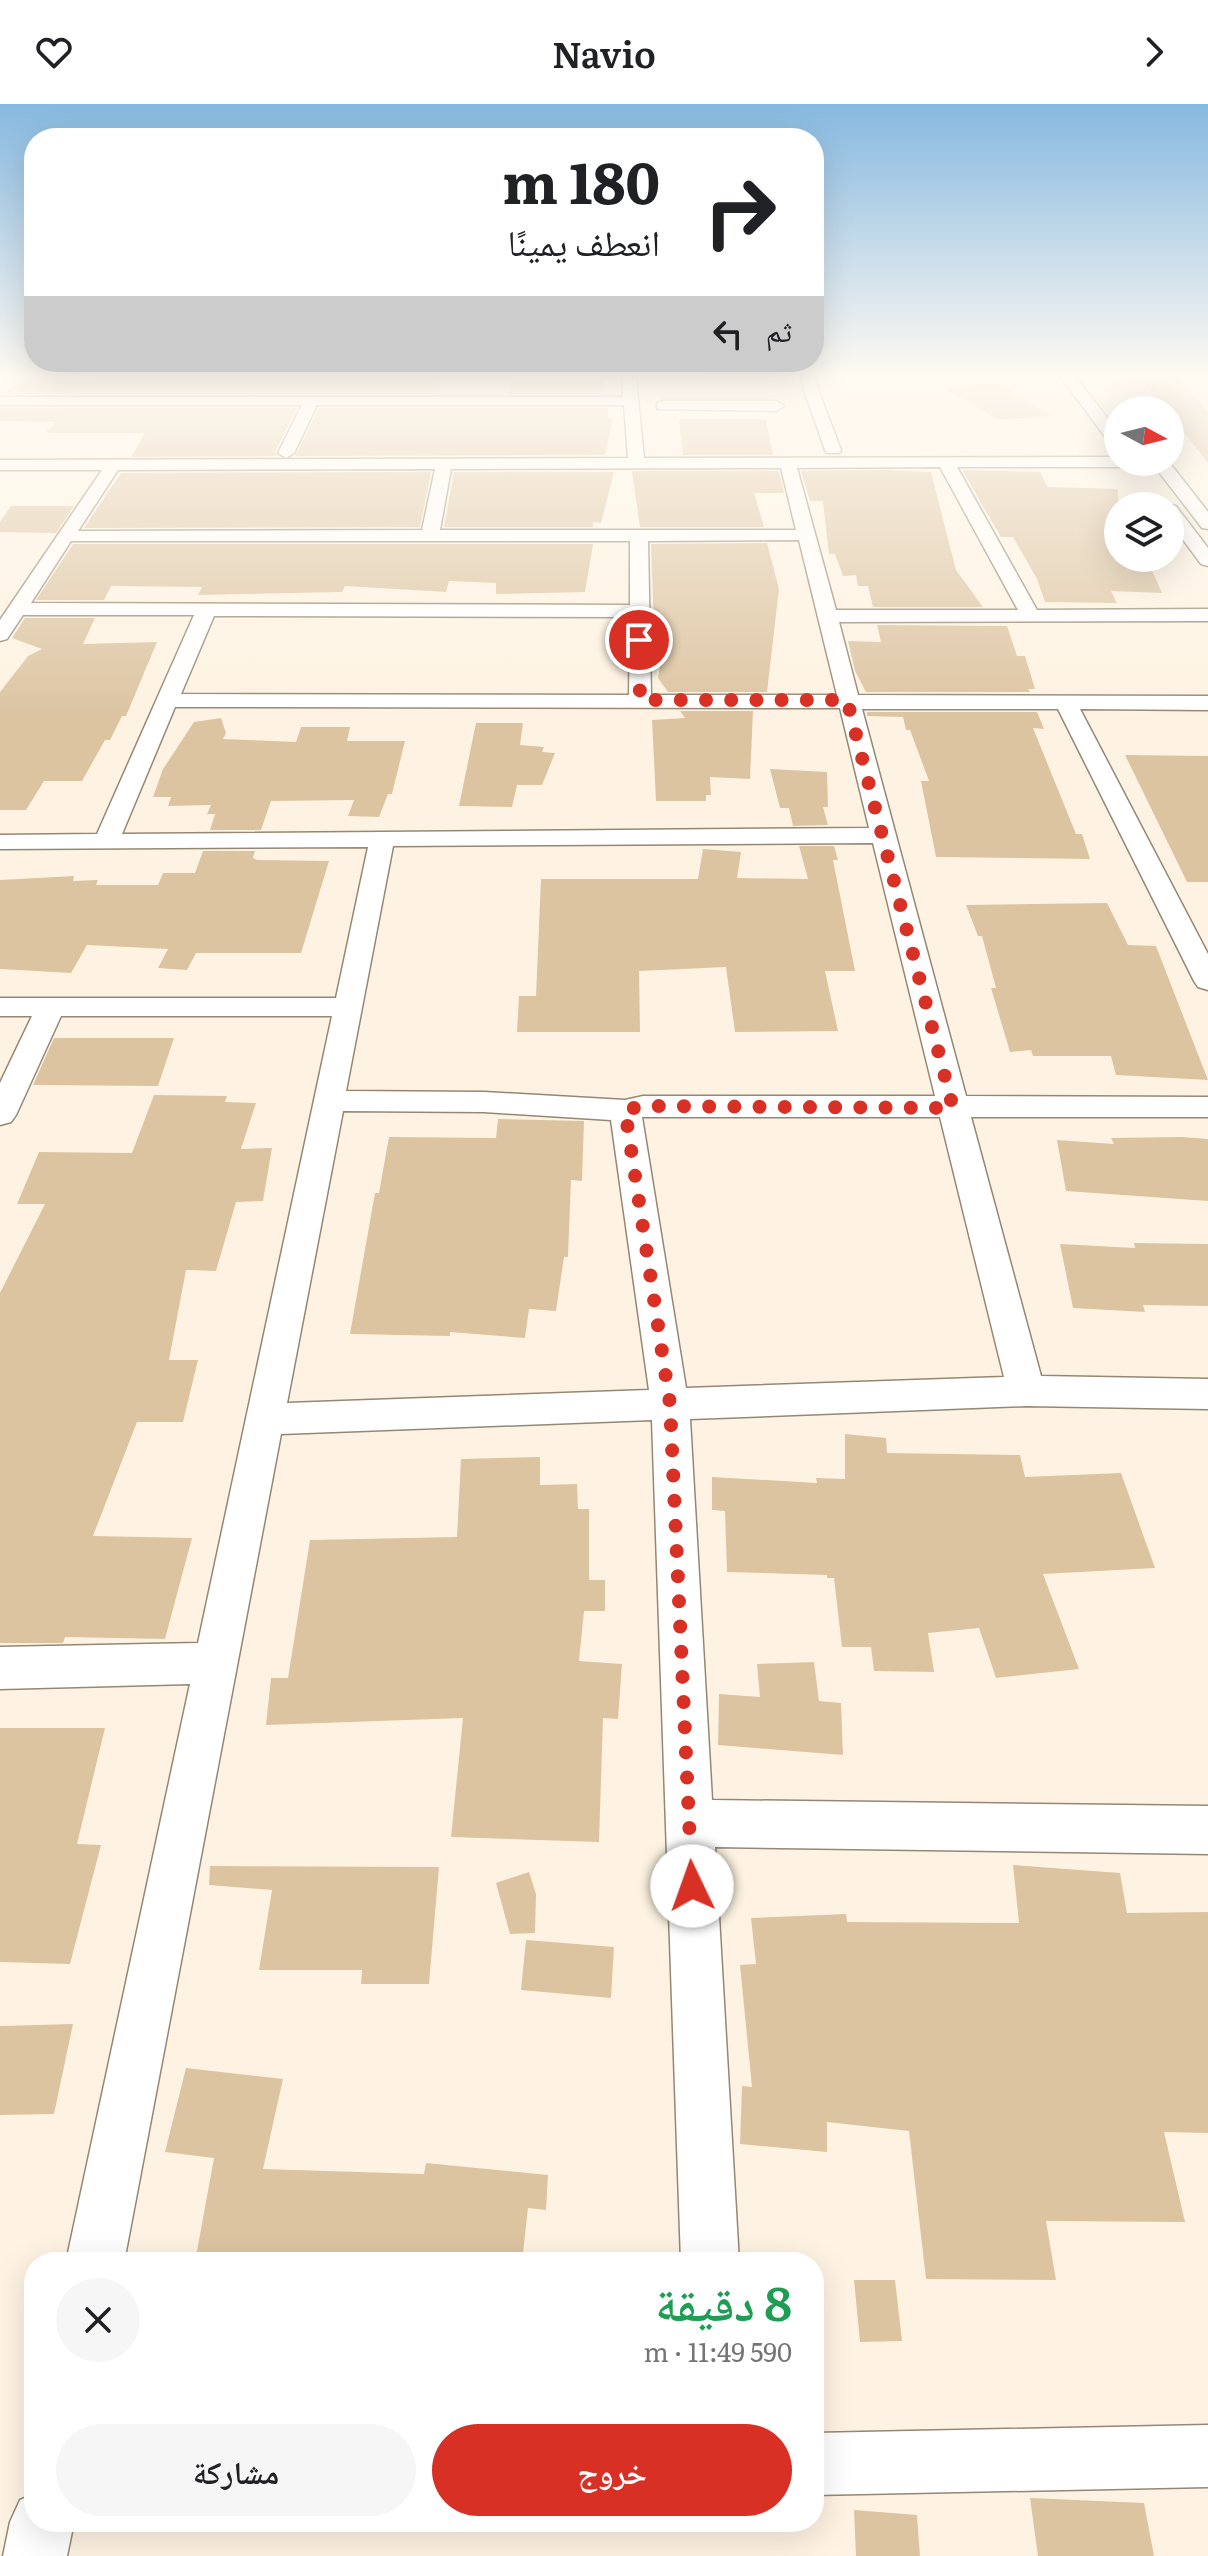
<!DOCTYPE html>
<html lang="ar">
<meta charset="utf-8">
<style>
:root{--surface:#fff;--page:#f6f6f6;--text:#202124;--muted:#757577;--accent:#d93025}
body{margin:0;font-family:Literata,"Noto Naskh Arabic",serif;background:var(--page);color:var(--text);direction:rtl;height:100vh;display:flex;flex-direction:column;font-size:30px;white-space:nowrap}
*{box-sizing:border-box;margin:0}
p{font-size:26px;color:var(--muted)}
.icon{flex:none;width:44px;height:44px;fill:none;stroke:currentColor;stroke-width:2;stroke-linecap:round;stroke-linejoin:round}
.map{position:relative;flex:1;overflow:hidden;direction:ltr}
.drawer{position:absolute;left:24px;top:2148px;width:800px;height:280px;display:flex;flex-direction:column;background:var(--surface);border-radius:32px;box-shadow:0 8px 32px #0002;direction:rtl}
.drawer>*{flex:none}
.top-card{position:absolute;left:24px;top:24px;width:800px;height:244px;border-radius:32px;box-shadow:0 8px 32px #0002;direction:rtl;background:#fff;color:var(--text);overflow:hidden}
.needle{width:52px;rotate:97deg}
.fabs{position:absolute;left:1104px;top:292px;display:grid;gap:16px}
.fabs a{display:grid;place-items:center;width:80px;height:80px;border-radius:50%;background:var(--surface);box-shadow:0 8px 32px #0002;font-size:40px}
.pin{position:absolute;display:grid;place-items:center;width:68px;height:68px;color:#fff;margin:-34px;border:4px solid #fff;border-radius:50%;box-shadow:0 2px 8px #0007}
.me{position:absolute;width:88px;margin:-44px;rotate:357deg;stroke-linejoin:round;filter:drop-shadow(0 0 6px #0008)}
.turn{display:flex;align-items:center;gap:28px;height:168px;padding:0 32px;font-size:36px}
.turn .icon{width:104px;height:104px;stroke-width:2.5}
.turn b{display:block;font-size:56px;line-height:68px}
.then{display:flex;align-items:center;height:76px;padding:0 32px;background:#0003;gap:16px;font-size:30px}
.round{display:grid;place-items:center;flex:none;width:84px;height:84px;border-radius:42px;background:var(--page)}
.head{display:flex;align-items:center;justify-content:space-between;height:136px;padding:0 32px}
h1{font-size:48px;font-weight:600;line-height:60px;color:#1e9e55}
.primary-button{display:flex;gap:16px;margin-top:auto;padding:16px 32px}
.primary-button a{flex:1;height:92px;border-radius:48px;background:var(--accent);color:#fff;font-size:32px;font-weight:600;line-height:92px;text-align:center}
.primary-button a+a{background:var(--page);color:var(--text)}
header{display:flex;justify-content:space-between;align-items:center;height:104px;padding:0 32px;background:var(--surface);font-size:36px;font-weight:600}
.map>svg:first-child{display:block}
</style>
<header><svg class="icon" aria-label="forward" viewBox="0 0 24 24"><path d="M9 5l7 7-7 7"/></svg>Navio<svg class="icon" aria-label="heart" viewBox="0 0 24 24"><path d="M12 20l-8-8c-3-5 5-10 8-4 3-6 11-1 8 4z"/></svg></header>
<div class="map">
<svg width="1208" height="2452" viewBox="0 0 1208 2452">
<rect width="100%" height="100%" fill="#fef3e2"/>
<g fill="#dcc4a1">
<path d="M183,272H440L439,290H5L20,274Z"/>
<path d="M1153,272H1178L1208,307V359L1170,311V306H1166L1142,276L1156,277Z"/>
<path d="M510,274H598L606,276L600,290H509Z"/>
<path d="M995,279L1004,283L1052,312L999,316L946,285Z"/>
<path d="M0,304H297L275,348L277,352L131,353L145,329H50L46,328L56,318L0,317Z"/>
<path d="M319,304H608V314H613L605,351L295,352Z"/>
<path d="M679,315H766L773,351H683Z"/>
<path d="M884,366L931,368L956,466L983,503H873L868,482H858L856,471L843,472L835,450H829L823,397H810L801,367Z"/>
<path d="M962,366L1040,368L1048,383L1118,385V454L1147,455L1162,489L1111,487L1117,499L1045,498L1037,475L1013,433H1001Z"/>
<path d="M632,367H779L784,389H754L764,423H640Z"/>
<path d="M431,368L420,423L84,424L121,369Z"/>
<path d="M454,368H614L601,419L593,418V423H444Z"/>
<path d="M11,402H74L56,429L0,428V418Z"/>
<path d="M767,439L779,485L767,588H668L658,574L662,550H655L651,440Z"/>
<path d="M73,440H593L585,488L496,490V479L449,477L446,488L345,482L342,488L198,491L202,483L111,482L104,496H36Z"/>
<path d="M25,514H95L83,540L157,538L126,612H122L110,636H105L82,677H44L26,706H0V588L28,552L42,545L12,534Z"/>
<path d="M877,521L1007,522L1017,552H1025L1035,585H1028L1030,588H866L855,567L848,537L881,538Z"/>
<path d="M680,607H753L750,675L710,673L711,691H706V697H656L652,616L685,614Z"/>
<path d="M867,608H1037L1044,625L1033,624L1076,730H1082L1090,755L936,753L921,677H929L910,626H906L903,613L867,612Z"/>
<path d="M221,614L226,629L223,635L296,638L301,623H350L347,637H405L392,690H388L379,713L348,712L354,696L271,697L261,726H210L215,710H207L211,701L168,702L171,693H153L163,665L194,618Z"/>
<path d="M476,619H523L520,641L544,643L542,648L555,649L542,681H517L512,703L459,702Z"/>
<path d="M1125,651L1208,652V778H1187Z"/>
<path d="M770,665L827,668L828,703H823L828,721L793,722L789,704H780Z"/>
<path d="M799,742H834L838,756H833L855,867H825L838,927L735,928L726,863L639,867L640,928H517L519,892H536L541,775H698L703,745L741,748L737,774L808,775Z"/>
<path d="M203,747H255L253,754L257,756L329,757L301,849H196L187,866L158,864L168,845L87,841L71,869L0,865V776L74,772L73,777L98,776L96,781H158L163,769H195Z"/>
<path d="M1107,799L1128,841L1156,842L1208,976L1116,971L1111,952H1033L1031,946L1010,948L991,884H996L982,832H978L966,801Z"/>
<path d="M54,934H174L158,982L33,981Z"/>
<path d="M154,991L227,992L225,998L256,999L241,1045L272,1044L263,1097L236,1098L216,1167L186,1166L169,1256H198L183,1318H137L93,1432L192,1434L165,1535L65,1533L63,1539H0V1189L45,1100H17L39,1048L132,1049Z"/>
<path d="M498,1015L584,1017L582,1077L571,1076L568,1153H564L556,1207L529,1205L525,1234L450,1228V1232L350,1230L375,1089H379L389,1033L496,1034Z"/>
<path d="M1182,1033L1208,1035V1097L1066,1087L1057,1036L1114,1040L1111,1034Z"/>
<path d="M1134,1139L1208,1140V1202L1143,1201L1145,1208L1073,1204L1060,1140L1135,1144Z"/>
<path d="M845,1330L886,1334L887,1349L1020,1351L1025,1373L1121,1369L1155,1464L1043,1470L1079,1565L996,1574L979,1524L928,1529L934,1568L874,1567L871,1543H842L834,1474H827V1471L727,1468L725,1407L712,1406V1373L817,1379L816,1374L845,1375Z"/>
<path d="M540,1353V1381L577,1380L578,1405H589V1476H605V1507H584L579,1557L622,1560L618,1615L603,1614L599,1738L451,1733L463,1614L266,1621L271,1574H288L310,1436L457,1433L461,1355Z"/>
<path d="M814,1558L819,1597L841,1599L843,1651L718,1641L719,1590L760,1593L757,1560Z"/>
<path d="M0,1624H105L77,1740L101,1741L70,1860L0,1858Z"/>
<path d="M1013,1761L1120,1769L1127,1809L1208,1808V2029L1164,2028L1185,2118L1046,2117L1056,2176L926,2175L909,2027L827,2018V2048L740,2040L742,1982L752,1983L740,1861L756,1860L751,1814L846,1810L847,1818L1019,1819Z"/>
<path d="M210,1762L439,1763L429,1880H361L362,1866H259L272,1786L209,1781Z"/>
<path d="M529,1768L536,1790L535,1829L510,1830L496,1779Z"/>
<path d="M526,1836L614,1843L611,1894L521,1886Z"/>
<path d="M73,1920L54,2010L0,2011V1922Z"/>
<path d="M186,1964L283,1975L263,2065L424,2070L426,2059L548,2071L546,2106L528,2104L522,2158H195L214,2054L165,2048Z"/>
<path d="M854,2176H895L902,2237L860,2238Z"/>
<path d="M1030,2394L1144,2399L1154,2452H1038Z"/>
<path d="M854,2406L917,2411L920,2452H856Z"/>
</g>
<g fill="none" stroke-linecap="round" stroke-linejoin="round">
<g stroke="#948874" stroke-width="3">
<g id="minor">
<path d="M623,272L636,274L644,354L1118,353V358H1169L1208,408V425L1202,424L1155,363H957L1037,506L1208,505V517L839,518L858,591L1208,592V606L1080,605L1208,850V886L1198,883L1194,877L1058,605H862L966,992L1208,993V1013H971L1041,1272L1208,1275V1305L1026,1302L690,1315L712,1696L1208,1702V1750L715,1743L739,2158H681L652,1316L281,1330L124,2158H66L190,1580L0,1585V1543L198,1539L332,912H61L16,1011L11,1018L0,1021V979L32,912H0V894H336L368,743L0,745V731L97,730L194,511H23L7,535L0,537V516L102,366H0V356L628,354L624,301H317L294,349L286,354L278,349L302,301H0V293H623ZM940,363L1018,506H836L797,364ZM781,364L796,426H440L451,365ZM435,365L422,426L78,427L118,366ZM799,436L837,591H651L648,437ZM71,437H630V501L31,499ZM214,512L630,513L629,591L181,590ZM175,603L840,604L869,724L122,730ZM873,739L935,992H643L625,996L484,988L346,987L393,742ZM343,1007L484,1008L611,1016L649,1286L287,1299ZM642,1013H940L1004,1273L686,1284Z"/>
<path d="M781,272L774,276L659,277L652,273Z"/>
<path d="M799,272H813L841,346L839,349H827L825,346Z"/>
<path d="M1060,272H1075L1118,328V344L1112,342Z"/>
<path d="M662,297H776L784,302L776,307L657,305V299Z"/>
<path d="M1170,401L1176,402L1208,444V462L1201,460L1170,418V402H1165Z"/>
<path d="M1208,2321V2383L814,2391V2329Z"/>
<path d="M34,2390V2418H74L67,2452H3L10,2418L20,2396Z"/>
</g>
</g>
<use href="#minor" fill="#fff" fill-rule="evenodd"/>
</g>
<linearGradient id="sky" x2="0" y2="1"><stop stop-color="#86b9e0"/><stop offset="0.44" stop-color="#fffaf2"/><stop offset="1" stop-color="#fffaf2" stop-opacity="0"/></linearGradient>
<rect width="1208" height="615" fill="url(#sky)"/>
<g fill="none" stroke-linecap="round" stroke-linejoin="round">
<path stroke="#d93025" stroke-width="14" stroke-dasharray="0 25.2" d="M639,536L640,596H847L953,1004L643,1002L625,1006L670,1300L692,1782"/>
</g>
</svg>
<div class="fabs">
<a><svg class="needle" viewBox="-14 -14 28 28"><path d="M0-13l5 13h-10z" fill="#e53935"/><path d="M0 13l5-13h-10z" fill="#757577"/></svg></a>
<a><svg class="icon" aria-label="layers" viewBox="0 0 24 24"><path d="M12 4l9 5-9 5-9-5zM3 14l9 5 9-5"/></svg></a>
</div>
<div class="pin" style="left:639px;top:536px;background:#d93025"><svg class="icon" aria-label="arrive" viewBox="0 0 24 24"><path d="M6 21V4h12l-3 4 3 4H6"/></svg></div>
<svg class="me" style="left:692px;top:1782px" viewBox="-20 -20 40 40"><circle r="19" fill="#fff"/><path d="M0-13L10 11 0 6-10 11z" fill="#d93025"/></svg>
<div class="top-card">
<div class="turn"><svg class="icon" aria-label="right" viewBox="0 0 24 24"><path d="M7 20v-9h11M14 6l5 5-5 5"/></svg><div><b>180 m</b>انعطف يمينًا</div></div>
<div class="then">ثم<svg class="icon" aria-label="left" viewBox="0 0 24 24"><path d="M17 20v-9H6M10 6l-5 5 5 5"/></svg></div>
</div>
<section class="drawer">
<div class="head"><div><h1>8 دقيقة</h1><p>590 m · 11:49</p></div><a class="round"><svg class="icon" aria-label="close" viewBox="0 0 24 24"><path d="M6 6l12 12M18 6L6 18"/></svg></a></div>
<div class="primary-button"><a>خروج</a><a>مشاركة</a></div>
</section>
</div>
